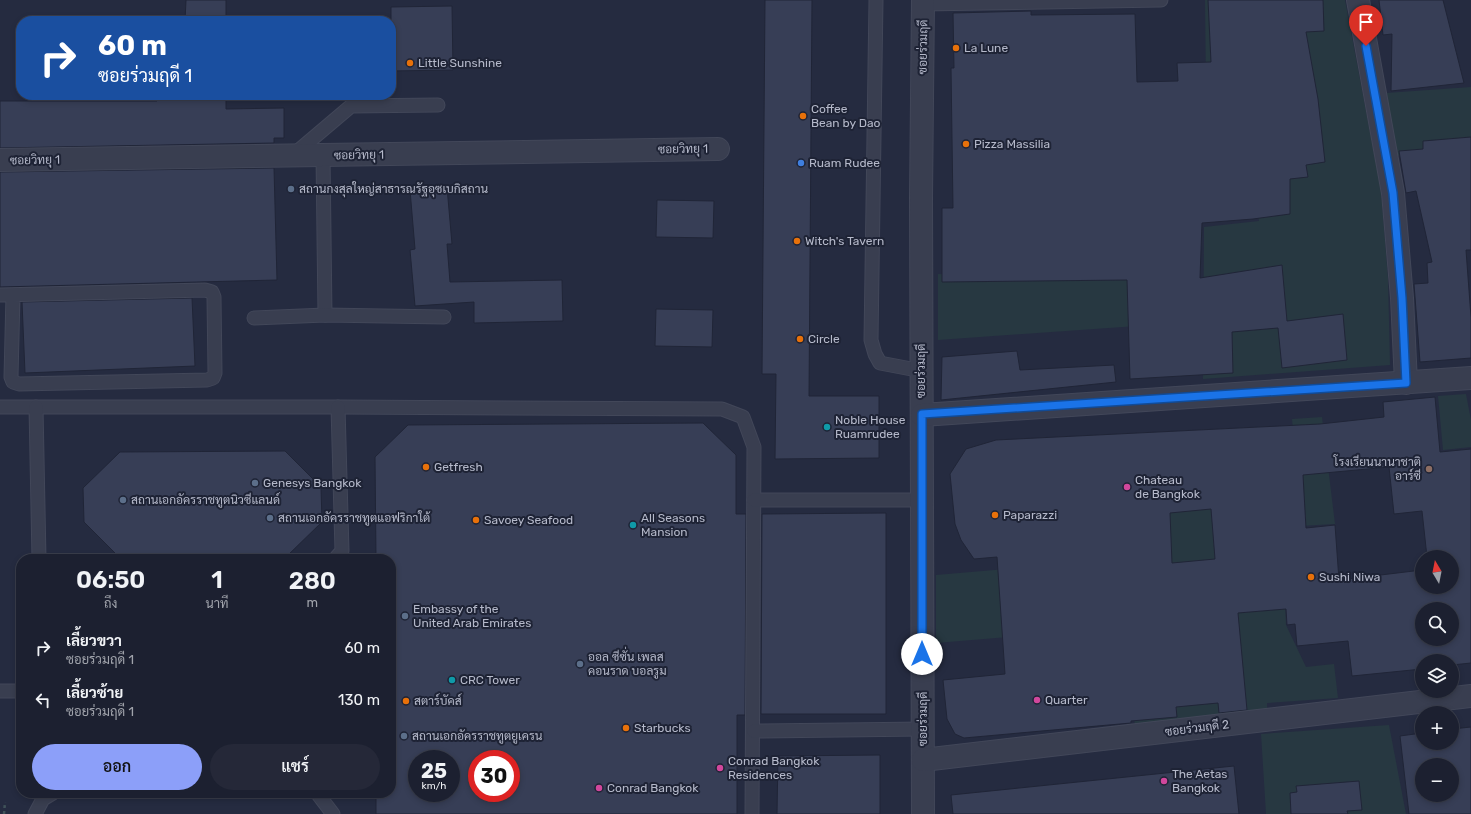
<!DOCTYPE html>
<html lang="th">
<meta charset="utf-8">
<style>
:root{--surface:#1c2030;--page:#252838;--text:#f1f3f6;--muted:#a0a3ab;--line:#3a3e4c;--accent:#8c9ff9}
body{margin:0;font-family:Rubik,Sarabun,sans-serif;background:var(--page);color:var(--text);height:100vh;display:flex;flex-direction:column;font-size:15px;white-space:nowrap}
*{box-sizing:border-box;margin:0}
p{font-size:13px;color:var(--muted)}
.icon{flex:none;width:22px;height:22px;fill:none;stroke:currentColor;stroke-width:2;stroke-linecap:round;stroke-linejoin:round}
.map{position:relative;flex:1;overflow:hidden}
.details{position:absolute;left:16px;top:554px;width:380px;height:244px;display:flex;flex-direction:column;background:var(--surface);border-radius:16px;box-shadow:0 2px 6px #0003,0 0 0 1px var(--line)}
.details>*{flex:none}
.top-card{position:absolute;left:16px;top:16px;width:380px;height:84px;border-radius:16px;box-shadow:0 2px 6px #0003,0 0 0 1px var(--line);background:#1a4fa0;color:#fff;overflow:hidden}
.needle{width:26px;rotate:350deg}
.fabs{position:absolute;left:1415px;top:550px;display:grid;gap:8px}
.fabs a{display:grid;place-items:center;width:44px;height:44px;border-radius:50%;background:var(--surface);box-shadow:0 2px 6px #0003,0 0 0 1px var(--line);font-size:20px}
.speed{position:absolute;left:408px;top:750px;display:flex;gap:8px;font-size:20px;font-weight:700;text-align:center}
.speed>*{display:grid;place-content:center;width:52px;height:52px;border-radius:50%;background:var(--surface);box-shadow:0 2px 6px #0003,0 0 0 1px var(--line);line-height:1}
.speed small{font-size:10px;font-weight:400}
.speed .limit{border:6px solid #d22;background:#fff;color:#111}
.pin{position:absolute;display:grid;place-items:center;width:34px;height:34px;color:#fff;margin:-41px -17px;border-radius:50% 50% 50% 0;rotate:-45deg;box-shadow:0 0 4px #0007}
.pin .icon{rotate:45deg}
.me{position:absolute;width:44px;margin:-22px;rotate:0deg;stroke-linejoin:round;filter:drop-shadow(0 0 3px #0008)}
.turn{display:flex;align-items:center;gap:14px;height:84px;padding:0 16px;font-size:18px}
.turn .icon{width:52px;height:52px;stroke-width:2.5}
.turn b{display:block;font-size:28px;line-height:34px}
.eta{display:flex;justify-content:space-evenly;align-items:center;height:68px;text-align:center}
.eta b{font-size:24px;font-weight:600;line-height:28px}
.primary-button{display:flex;gap:8px;margin-top:auto;padding:8px 16px}
.primary-button a{flex:1;height:46px;border-radius:24px;background:var(--accent);color:#111;font-size:16px;font-weight:600;line-height:46px;text-align:center}
.primary-button a+a{background:var(--page);color:var(--text)}
ul{padding:0;list-style:none}
li{display:flex;align-items:center;gap:12px;height:52px;padding:0 16px}
li div{flex:1}
li b{display:block;font-size:15px}
li em{font-style:normal}
.map>svg:first-child{display:block}
</style>
<div class="map">
<svg width="1471" height="814" viewBox="0 0 1471 814">
<rect width="100%" height="100%" fill="#252b40"/>
<g fill="#273841">
<path d="M1205,0H1345L1381,190L1388,278L1390,365L1203,379L1204,227L1259,221L1236,93L1206,89Z"/>
<path d="M1471,87V148L1396,156L1386,93Z"/>
<path d="M938,274L1135,277L1137,326L938,340Z"/>
<path d="M1466,394L1471,420V447L1443,450L1438,396Z"/>
<path d="M1322,417L1335,524L1282,527L1286,625L1306,667L1334,664L1338,698L1267,703V710L1135,727L1128,656L1162,509L1299,493L1292,419Z"/>
<path d="M1006,569L1008,637L936,643V575Z"/>
<path d="M1389,725L1406,814H1266L1261,734Z"/>
</g>
<g fill="#373e56" stroke="#202537" fill-rule="evenodd">
<path d="M186,0H226V21H185Z"/>
<path d="M765,0H812L809,396H879V458L775,459L776,374H762Z"/>
<path d="M1208,0H1323L1324,31L1306,32L1318,99L1325,162L1306,165L1308,177L1290,179V214L1253,219L1202,223L1200,278L1282,265L1287,321L1343,314L1347,360L1282,368L1278,328L1232,332L1233,373L1130,379L1127,280L942,282V208H953L951,68H954L953,13L1031,11V15L1135,14L1137,82L1178,81L1177,63L1211,62Z"/>
<path d="M1379,0H1443L1464,83L1391,91L1392,34L1383,35Z"/>
<path d="M452,6L453,70L391,71V7Z"/>
<path d="M157,95H226V109L284,108V138H274V143L0,148V101H157Z"/>
<path d="M1471,137V250H1466L1471,317V358L1420,362L1414,284L1428,283L1427,263L1432,262L1416,191L1406,193L1399,151L1423,149V141Z"/>
<path d="M274,168L277,280L0,287V172Z"/>
<path d="M447,187L452,244H447L450,282L562,280L563,321L474,323V302L415,306L410,250L415,249L410,190Z"/>
<path d="M657,200L714,201L713,238L656,237Z"/>
<path d="M192,298L195,366L25,373L22,302Z"/>
<path d="M656,309L713,310L712,347L655,346Z"/>
<path d="M1017,351L1020,370L1114,365L1116,382L941,400L942,357Z"/>
<path d="M1435,397L1440,452L1471,449V663L1452,665V661H1422V669L1352,676L1348,641L1297,646L1295,624L1287,625L1286,609L1238,613L1247,710L1219,713L1218,703L1176,707L1177,717L1131,721V723L964,738L955,734L947,719L943,680L1005,674L997,557L974,559L961,540L955,524L950,474L966,449L996,440L1320,424L1384,417L1383,402ZM1389,467L1394,514L1422,511L1427,557H1452V587H1422V570L1339,580L1335,525L1306,528L1303,475ZM1211,509L1215,559L1172,563L1170,513ZM1422,609H1452V639H1422Z"/>
<path d="M703,423L736,455V514H746L745,715H737V814H376V793H391V559H376L375,457L408,425ZM417,759H451V793H417ZM477,759H511V793H477Z"/>
<path d="M285,451L321,487L322,522L286,557L120,558L84,522L83,488L120,452Z"/>
<path d="M886,513V714H761L762,514Z"/>
<path d="M1471,727V814H1409L1400,736L1422,733V743H1452V729ZM1422,765H1452V795H1422Z"/>
<path d="M880,755V814H777L778,756Z"/>
<path d="M1234,766L1239,814H953L951,795Z"/>
<path d="M1359,781L1362,810L1347,811L1348,814H1291L1290,793L1297,792L1296,786Z"/>
</g>
<g fill="none" stroke-linecap="round" stroke-linejoin="round">
<g stroke="#424759" stroke-width="15">
<g id="service">
<path d="M876,0L871,340L875,354L880,363L922,371"/>
<path d="M923,4L1161,0"/>
<path d="M323,155L325,315"/>
<path d="M292,156L351,106L438,105"/>
<path d="M0,295L205,290L212,292L214,297L215,373L213,378L207,380L19,384L13,382L11,377L13,295"/>
<path d="M254,318L325,315L444,317"/>
<path d="M0,407H338L722,409L743,417L754,447L752,814"/>
<path d="M36,407L39,559"/>
<path d="M754,500H922"/>
<path d="M335,559L342,551L338,407"/>
<path d="M0,691H21"/>
<path d="M754,731L923,729"/>
<path d="M317,793L333,814"/>
<path d="M35,814L43,799L53,793"/>
</g>
</g>
<g stroke="#424759" stroke-width="24">
<g id="minor">
<path d="M923,0L921,198L923,814"/>
<path d="M1358,0L1393,193L1402,298L1406,383"/>
<path d="M0,160L718,149"/>
<path d="M922,415L1471,378"/>
<path d="M923,760L1471,696"/>
</g>
</g>
<path stroke="#405259" stroke-width="2.5" stroke-dasharray="3 3" stroke-linecap="butt" d="M4,814L5,802"/>
<use href="#service" stroke="#393e50" stroke-width="13"/>
<use href="#minor" stroke="#393e50" stroke-width="22"/>
</g>
<g fill="none" stroke-linecap="round" stroke-linejoin="round">
<g stroke="#114b97" stroke-width="10">
<path id="route" d="M922,654V414L1406,383L1402,298L1393,193L1366,46"/>
</g>
<use href="#route" stroke="#1a73e8" stroke-width="7"/>
</g>
<g fill="#e8710a" stroke="#1e2335" stroke-width="1.5">
<circle cx="956" cy="48" r="4"/>
<circle cx="410" cy="63" r="4"/>
<circle cx="803" cy="116" r="4"/>
<circle cx="966" cy="144" r="4"/>
<circle cx="797" cy="241" r="4"/>
<circle cx="800" cy="339" r="4"/>
<circle cx="426" cy="467" r="4"/>
<circle cx="995" cy="515" r="4"/>
<circle cx="476" cy="520" r="4"/>
<circle cx="1311" cy="577" r="4"/>
<circle cx="406" cy="701" r="4"/>
<circle cx="626" cy="728" r="4"/>
</g>
<circle fill="#3f7fe0" stroke="#1e2335" stroke-width="1.5" cx="801" cy="163" r="4"/>
<g fill="#5c6f8a" stroke="#1e2335" stroke-width="1.5">
<circle cx="291" cy="189" r="4"/>
<circle cx="255" cy="483" r="4"/>
<circle cx="123" cy="500" r="4"/>
<circle cx="270" cy="518" r="4"/>
<circle cx="405" cy="616" r="4"/>
<circle cx="580" cy="664" r="4"/>
<circle cx="404" cy="736" r="4"/>
</g>
<g fill="#0f9aa8" stroke="#1e2335" stroke-width="1.5">
<circle cx="827" cy="427" r="4"/>
<circle cx="633" cy="525" r="4"/>
<circle cx="452" cy="680" r="4"/>
</g>
<circle fill="#8d6e63" stroke="#1e2335" stroke-width="1.5" cx="1429" cy="469" r="4"/>
<g fill="#d1479c" stroke="#1e2335" stroke-width="1.5">
<circle cx="1127" cy="487" r="4"/>
<circle cx="1037" cy="700" r="4"/>
<circle cx="720" cy="768" r="4"/>
<circle cx="1164" cy="781" r="4"/>
<circle cx="599" cy="788" r="4"/>
</g>
<g text-anchor="middle" dominant-baseline="central" stroke-width="4" stroke-linejoin="round" paint-order="stroke">
<g font-size="12" fill="#b5b9ca" stroke="#1e2335">
<text transform="translate(923 47) rotate(-89)">ซอยร่วมฤดี</text>
<text transform="translate(683 149) rotate(-1)">ซอยวิทยุ 1</text>
<text transform="translate(359 155) rotate(-1)">ซอยวิทยุ 1</text>
<text transform="translate(35 160) rotate(-1)">ซอยวิทยุ 1</text>
<text transform="translate(921 371) rotate(-90)">ซอยร่วมฤดี</text>
<text transform="translate(923 719) rotate(-90)">ซอยร่วมฤดี</text>
<text transform="translate(1197 728) rotate(-7)">ซอยร่วมฤดี 2</text>
</g>
<g font-size="12" fill="#b5b9ca" stroke="#1e2335" text-anchor="start">
<text x="964" y="48">La Lune</text>
<text x="418" y="63">Little Sunshine</text>
<text x="811" y="109">Coffee<tspan x="811" dy="14">Bean by Dao</tspan></text>
<text x="974" y="144">Pizza Massilia</text>
<text x="809" y="163">Ruam Rudee</text>
<text x="299" y="189">สถานกงสุลใหญ่สาธารณรัฐอุซเบกิสถาน</text>
<text x="805" y="241">Witch's Tavern</text>
<text x="808" y="339">Circle</text>
<text x="835" y="420">Noble House<tspan x="835" dy="14">Ruamrudee</tspan></text>
<text x="1421" y="462" text-anchor="end">โรงเรียนนานาชาติ<tspan x="1421" dy="14">อาร์ซี</tspan></text>
<text x="434" y="467">Getfresh</text>
<text x="1135" y="480">Chateau<tspan x="1135" dy="14">de Bangkok</tspan></text>
<text x="263" y="483">Genesys Bangkok</text>
<text x="131" y="500">สถานเอกอัครราชทูตนิวซีแลนด์</text>
<text x="1003" y="515">Paparazzi</text>
<text x="278" y="518">สถานเอกอัครราชทูตแอฟริกาใต้</text>
<text x="641" y="518">All Seasons<tspan x="641" dy="14">Mansion</tspan></text>
<text x="484" y="520">Savoey Seafood</text>
<text x="1319" y="577">Sushi Niwa</text>
<text x="413" y="609">Embassy of the<tspan x="413" dy="14">United Arab Emirates</tspan></text>
<text x="588" y="657">ออล ซีซั่น เพลส<tspan x="588" dy="14">คอนราด บอลรูม</tspan></text>
<text x="460" y="680">CRC Tower</text>
<text x="1045" y="700">Quarter</text>
<text x="414" y="701">สตาร์บัคส์</text>
<text x="634" y="728">Starbucks</text>
<text x="412" y="736">สถานเอกอัครราชทูตยูเครน</text>
<text x="728" y="761">Conrad Bangkok<tspan x="728" dy="14">Residences</tspan></text>
<text x="1172" y="774">The Aetas<tspan x="1172" dy="14">Bangkok</tspan></text>
<text x="607" y="788">Conrad Bangkok</text>
</g>
</g>
</svg>
<div class="fabs">
<a><svg class="needle" viewBox="-14 -14 28 28"><path d="M0-13l5 13h-10z" fill="#e53935"/><path d="M0 13l5-13h-10z" fill="#a0a3ab"/></svg></a>
<a><svg class="icon" aria-label="search" viewBox="0 0 24 24"><circle cx="10" cy="10" r="6"/><path d="M15 15l6 6"/></svg></a>
<a><svg class="icon" aria-label="layers" viewBox="0 0 24 24"><path d="M12 4l9 5-9 5-9-5zM3 14l9 5 9-5"/></svg></a>
<a>+</a>
<a>−</a>
</div>
<div class="speed"><div>25<small>km/h</small></div><div class="limit">30</div></div>
<div class="pin" style="left:1366px;top:46px;background:#d93025"><svg class="icon" aria-label="arrive" viewBox="0 0 24 24"><path d="M6 21V4h12l-3 4 3 4H6"/></svg></div>
<svg class="me" style="left:922px;top:654px" viewBox="-20 -20 40 40"><circle r="19" fill="#fff"/><path d="M0-13L10 11 0 6-10 11z" fill="#1a73e8"/></svg>
<div class="top-card">
<div class="turn"><svg class="icon" aria-label="right" viewBox="0 0 24 24"><path d="M7 20v-9h11M14 6l5 5-5 5"/></svg><div><b>60 m</b>ซอยร่วมฤดี 1</div></div>
</div>
<section class="details">
<div class="eta">
<div><b>06:50</b><p>ถึง</p></div>
<div><b>1</b><p>นาที</p></div>
<div><b>280</b><p>m</p></div>
</div>
<ul>
<li><svg class="icon" aria-label="right" viewBox="0 0 24 24"><path d="M7 20v-9h11M14 6l5 5-5 5"/></svg><div><b>เลี้ยวขวา</b><p>ซอยร่วมฤดี 1</p></div><em>60 m</em></li>
<li><svg class="icon" aria-label="left" viewBox="0 0 24 24"><path d="M17 20v-9H6M10 6l-5 5 5 5"/></svg><div><b>เลี้ยวซ้าย</b><p>ซอยร่วมฤดี 1</p></div><em>130 m</em></li>
</ul>
<div class="primary-button"><a>ออก</a><a>แชร์</a></div>
</section>
</div>
